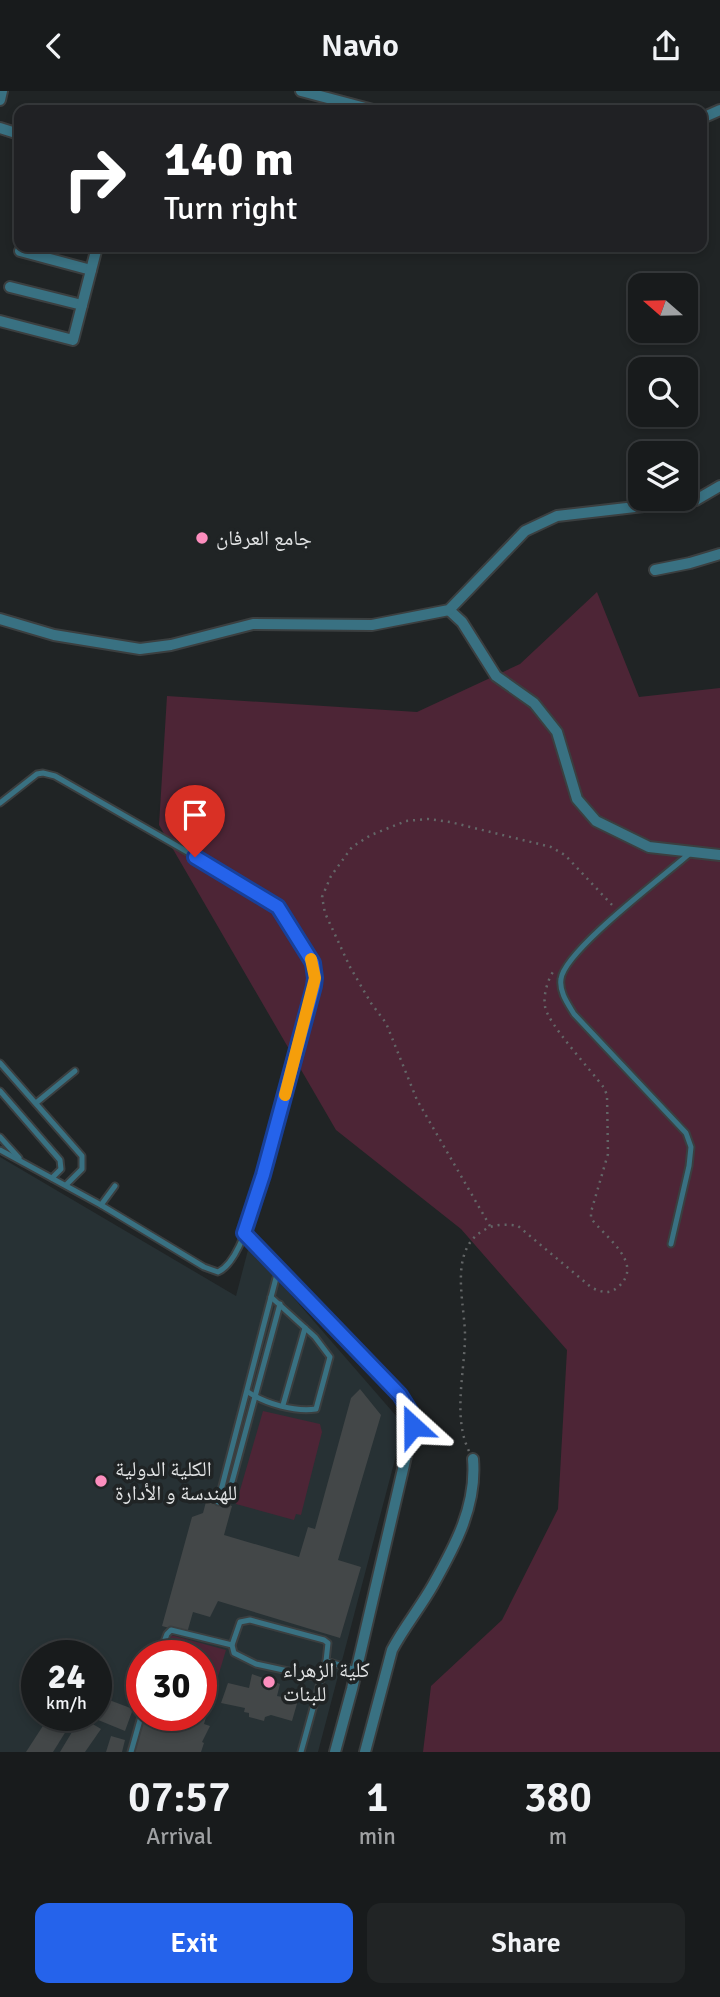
<!DOCTYPE html>
<meta charset="utf-8">
<style>
:root{--surface:#181b1c;--page:#212425;--text:#f1f3f6;--muted:#9fa1a3;--line:#36393b;--accent:#2563eb}
body{margin:0;font-family:Signika,"Noto Naskh Arabic",sans-serif;background:var(--page);color:var(--text);height:100vh;display:flex;flex-direction:column;font-size:26px;white-space:nowrap}
*{box-sizing:border-box;margin:0}
p{font-size:23px;color:var(--muted)}
.icon{flex:none;width:38px;height:38px;fill:none;stroke:currentColor;stroke-width:2;stroke-linecap:round;stroke-linejoin:round}
.map{position:relative;height:1661px;overflow:hidden}
.side{display:flex;flex-direction:column;background:var(--surface);flex:1}
.side>*{flex:none}
.hud{position:absolute;left:14px;top:14px;width:693px;height:147px;border-radius:14px;box-shadow:0 4px 10px #0003,0 0 0 2px var(--line);background:#202124;color:#fff;overflow:hidden}
.needle{width:46px;rotate:290deg}
.fabs{position:absolute;left:628px;top:182px;display:grid;gap:14px}
.fabs a{display:grid;place-items:center;width:70px;height:70px;border-radius:14px;background:var(--surface);box-shadow:0 4px 10px #0003,0 0 0 2px var(--line);font-size:35px}
.speed{position:absolute;left:21px;top:1549px;display:flex;gap:14px;font-size:35px;font-weight:700;text-align:center}
.speed>*{display:grid;place-content:center;width:91px;height:91px;border-radius:50%;background:var(--surface);box-shadow:0 4px 10px #0003,0 0 0 2px var(--line);line-height:1}
.speed small{font-size:18px;font-weight:400}
.speed .limit{border:10px solid #d22;background:#fff;color:#111}
.pin{position:absolute;display:grid;place-items:center;width:60px;height:60px;color:#fff;margin:-72px -30px;border-radius:50% 50% 50% 0;rotate:-45deg;box-shadow:0 0 7px #0007}
.pin .icon{rotate:45deg}
.me{position:absolute;width:77px;margin:-38px;rotate:336deg;stroke-linejoin:round;filter:drop-shadow(0 0 5px #0008)}
.turn{display:flex;align-items:center;gap:24px;height:147px;padding:0 35px;font-size:32px}
.turn .icon{width:91px;height:91px;stroke-width:2.5}
.turn b{display:block;font-size:49px;line-height:60px}
.eta{display:flex;justify-content:space-evenly;align-items:center;height:119px;text-align:center}
.eta b{font-size:42px;font-weight:600;line-height:49px}
.button{display:flex;gap:14px;margin-top:auto;padding:14px 35px}
.button a{flex:1;height:80px;border-radius:14px;background:var(--accent);color:#fff;font-size:28px;font-weight:600;line-height:80px;text-align:center}
.button a+a{background:var(--page);color:var(--text)}
header{display:flex;justify-content:space-between;align-items:center;height:91px;padding:0 35px;background:var(--surface);font-size:32px;font-weight:600}
.map>svg:first-child{display:block}
</style>
<header><svg class="icon" aria-label="back" viewBox="0 0 24 24"><path d="M15 5l-7 7 7 7"/></svg>Navio<svg class="icon" aria-label="share" viewBox="0 0 24 24"><path d="M12 15V3M7 8l5-5 5 5M5 13v7h14v-7"/></svg></header>
<div class="map">
<svg width="720" height="1661" viewBox="0 0 720 1661">
<rect width="100%" height="100%" fill="#202425"/>
<path fill="#273134" fill-rule="evenodd" d="M0,1066L236,1205L248,1159L259,1167L404,1334L318,1661H0ZM37,1564H96V1624H37ZM142,1564H201V1624H142Z"/>
<g fill="#4d2536">
<path d="M597,501L639,606L720,597V1661H423L431,1595L502,1529L558,1418L567,1259L461,1138L336,1039L159,734L167,605L417,621L520,573Z"/>
<path d="M263,1320L320,1333L322,1341L301,1424L296,1423L294,1429L236,1413Z"/>
<path d="M171,1544L226,1559L210,1612L203,1610L201,1607V1564H166Z"/>
</g>
<g fill="#434748">
<path d="M360,1298L381,1324L338,1469L361,1476L340,1547L218,1510L210,1526L193,1521L187,1542L162,1535L192,1426L203,1422L207,1407L232,1415L224,1444L299,1466L308,1436L315,1438L351,1307Z"/>
<path d="M252,1583L280,1593L277,1605L298,1609L292,1630L271,1624L265,1626L264,1630L249,1626V1622L244,1621L245,1617L221,1612L228,1592L249,1597Z"/>
<path d="M96,1604L133,1618L125,1640L86,1624H96Z"/>
<path d="M201,1610L205,1611L202,1626H206L204,1633L210,1635L202,1651L204,1652L201,1661H134L143,1626L146,1627L148,1624H201Z"/>
<path d="M50,1624H76L53,1661H26Z"/>
<path d="M81,1626L101,1638L85,1661H60Z"/>
<path d="M111,1645L125,1649L122,1661H106Z"/>
</g>
<g fill="none" stroke-linecap="round" stroke-linejoin="round">
<g stroke="#3b3f40" stroke-width="9">
<g id="service">
<path d="M0,712L37,683L43,682L55,685L273,810C288,824 314,867 315,887L256,1109C249,1129 238,1172 218,1181L204,1176L101,1114L0,1059"/>
<path d="M0,972L82,1065V1078L66,1094"/>
<path d="M0,1000L60,1069L61,1078L52,1087"/>
<path d="M36,1012L75,980"/>
<path d="M0,1046L19,1067"/>
<path d="M101,1114L115,1095"/>
<path d="M671,1153L689,1075L691,1056L686,1042L574,923C568,913 559,901 561,888C564,860 664,785 689,763"/>
<path d="M248,1301C266,1313 295,1321 316,1318L330,1266L315,1246L271,1206"/>
<path d="M283,1314L305,1237"/>
<path d="M218,1411L264,1233L276,1187L281,1180"/>
<path d="M226,1413L280,1213"/>
<path d="M159,1564L167,1543L171,1539L232,1554"/>
<path d="M326,1570L356,1579"/>
<path d="M131,1661L142,1622"/>
<path d="M301,1661L326,1570L328,1552L324,1549L250,1529L240,1531L232,1554L234,1562L256,1573L320,1587"/>
</g>
</g>
<g stroke="#3b3f40" stroke-width="14">
<g id="minor">
<path d="M301,0L373,19"/>
<path d="M0,9L2,0"/>
<path d="M702,27L720,19"/>
<path d="M0,37L19,43"/>
<path d="M20,160L91,179"/>
<path d="M10,196L82,214"/>
<path d="M0,230L73,249L97,156"/>
<path d="M655,479L690,472L720,463"/>
<path d="M449,519L462,531L496,585L534,612L557,641L577,708L596,730L649,756L720,764"/>
<path d="M0,528L54,544L140,558L171,554L253,533L372,534L449,519L525,440L557,425L696,409L720,395"/>
<path d="M250,1148L400,1304L410,1320L413,1335L352,1598L335,1661"/>
<path d="M365,1661L392,1559C404,1536 420,1517 433,1494C455,1455 477,1415 473,1368"/>
</g>
</g>
<g stroke="#636667" stroke-width="2.5" stroke-dasharray="2 5" stroke-linecap="butt">
<path d="M490,1135L417,1009L386,932L371,912L350,876L325,822L322,806L331,785L352,756L371,744L406,730L428,728L450,731L551,756L565,764L613,815"/>
<path d="M469,1360C453,1327 464,1284 465,1248C466,1214 446,1158 486,1138C495,1133 508,1133 518,1135L592,1197C602,1201 609,1204 618,1196C646,1172 603,1145 591,1127V1121L608,1063L607,1004L604,997C592,980 546,931 545,915C543,904 548,887 555,878"/>
</g>
<use href="#service" stroke="#397182" stroke-width="5"/>
<use href="#minor" stroke="#397182" stroke-width="10"/>
</g>
<g fill="none" stroke-linecap="round" stroke-linejoin="round">
<g stroke="#184099" stroke-width="18">
<path id="route" d="M195,766L278,816L313,872L315,887L314,895L263,1084L244,1142L400,1304L410,1320L413,1335"/>
</g>
<use href="#route" stroke="#2563eb" stroke-width="12"/>
<path stroke="#f59e0b" stroke-width="12" d="M285,1004L315,887L311,868"/>
</g>
<g fill="#fd8ebe" stroke="#202425" stroke-width="2.5">
<circle cx="202" cy="447" r="7"/>
<circle cx="101" cy="1390" r="7"/>
<circle cx="269" cy="1591" r="7"/>
</g>
<g text-anchor="middle" dominant-baseline="central" stroke-width="7" stroke-linejoin="round" paint-order="stroke">
<g font-size="21" fill="#e2e4e5" stroke="#202425" text-anchor="start">
<text x="216" y="447">جامع العرفان</text>
<text x="115" y="1378">الكلية الدولية<tspan x="115" dy="24">للهندسة و الأدارة</tspan></text>
<text x="283" y="1579">كلية الزهراء<tspan x="283" dy="24">للبنات</tspan></text>
</g>
</g>
</svg>
<div class="fabs">
<a><svg class="needle" viewBox="-14 -14 28 28"><path d="M0-13l5 13h-10z" fill="#e53935"/><path d="M0 13l5-13h-10z" fill="#9fa1a3"/></svg></a>
<a><svg class="icon" aria-label="search" viewBox="0 0 24 24"><circle cx="10" cy="10" r="6"/><path d="M15 15l6 6"/></svg></a>
<a><svg class="icon" aria-label="layers" viewBox="0 0 24 24"><path d="M12 4l9 5-9 5-9-5zM3 14l9 5 9-5"/></svg></a>
</div>
<div class="speed"><div>24<small>km/h</small></div><div class="limit">30</div></div>
<div class="pin" style="left:195px;top:766px;background:#d93025"><svg class="icon" aria-label="arrive" viewBox="0 0 24 24"><path d="M6 21V4h12l-3 4 3 4H6"/></svg></div>
<svg class="me" style="left:413px;top:1335px" viewBox="-20 -20 40 40"><path d="M0-17L14 15 0 8-14 15z" fill="#2563eb" stroke="#fff" stroke-width="4"/></svg>
<div class="hud">
<div class="turn"><svg class="icon" aria-label="right" viewBox="0 0 24 24"><path d="M7 20v-9h11M14 6l5 5-5 5"/></svg><div><b>140 m</b>Turn right</div></div>
</div>
</div>
<section class="side">
<div class="eta">
<div><b>07:57</b><p>Arrival</p></div>
<div><b>1</b><p>min</p></div>
<div><b>380</b><p>m</p></div>
</div>
<div class="button"><a>Exit</a><a>Share</a></div>
</section>
